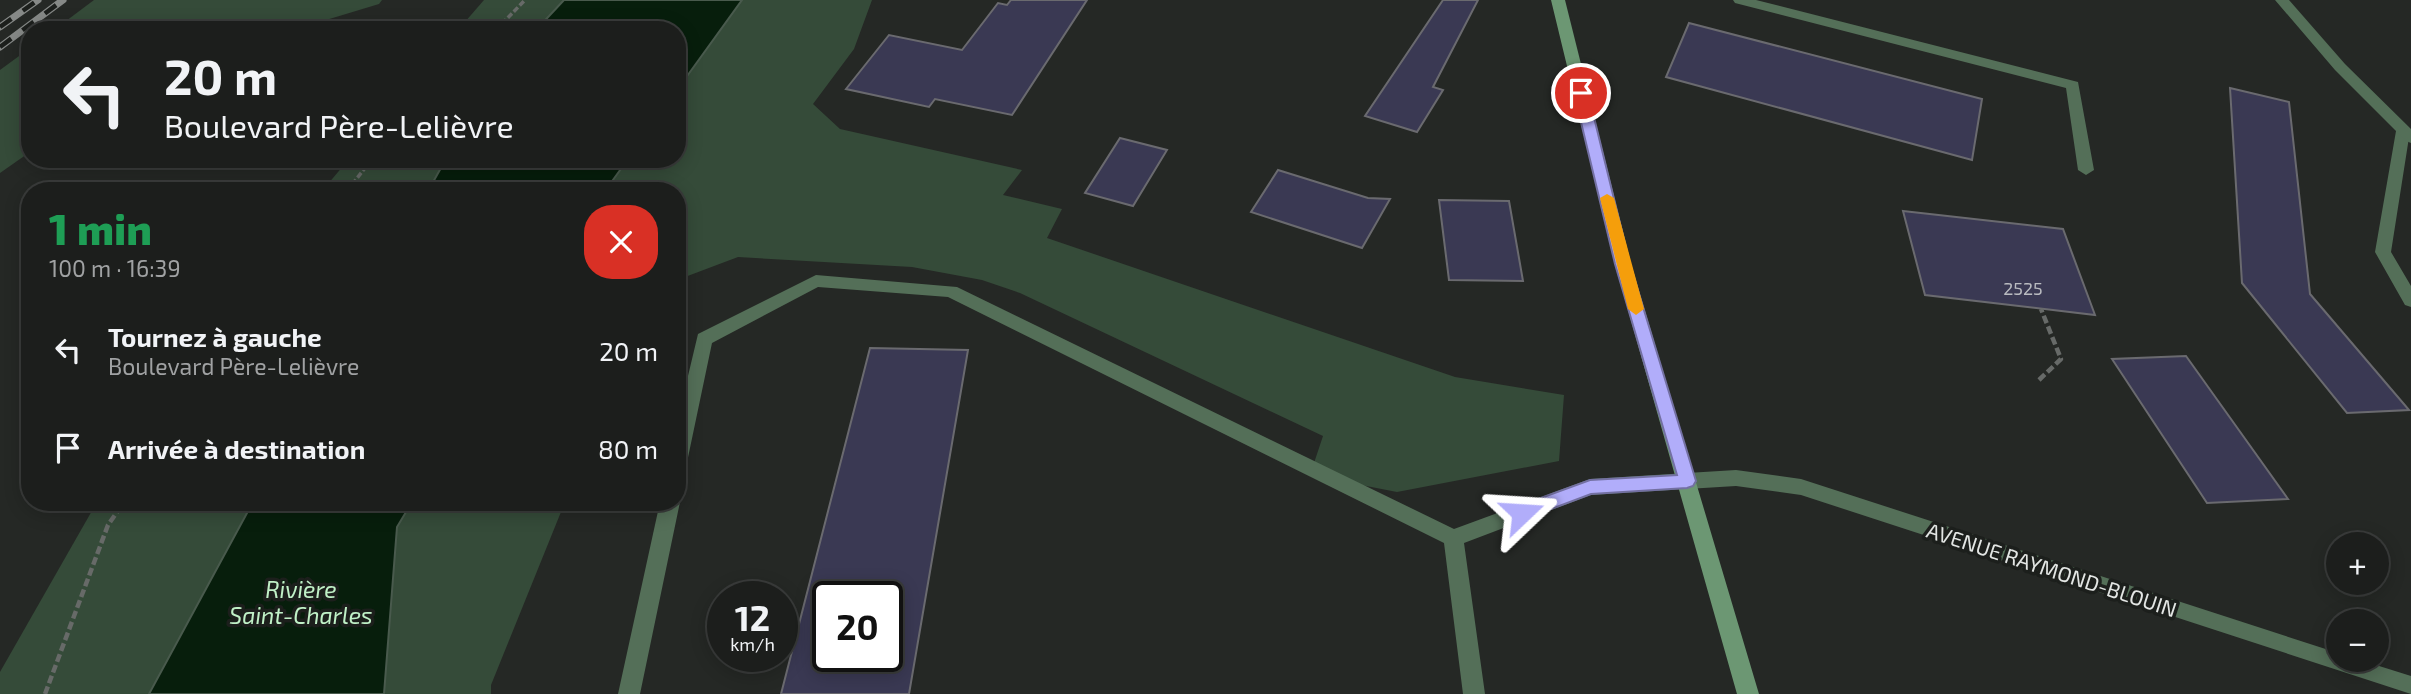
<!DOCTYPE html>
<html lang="fr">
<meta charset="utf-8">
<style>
:root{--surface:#1c1e1c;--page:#252725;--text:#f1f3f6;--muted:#a0a2a3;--line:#3a3c3b}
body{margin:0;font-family:"Exo 2",sans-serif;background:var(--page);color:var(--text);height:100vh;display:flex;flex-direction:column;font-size:26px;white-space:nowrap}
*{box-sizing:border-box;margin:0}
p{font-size:23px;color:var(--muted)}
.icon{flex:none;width:38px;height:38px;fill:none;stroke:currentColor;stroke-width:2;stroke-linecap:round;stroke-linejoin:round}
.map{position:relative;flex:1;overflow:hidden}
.side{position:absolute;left:21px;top:182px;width:665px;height:329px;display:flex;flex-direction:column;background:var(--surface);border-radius:28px;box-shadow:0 4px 18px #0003,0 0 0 2px var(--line)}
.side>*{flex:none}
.hud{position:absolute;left:21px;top:21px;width:665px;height:147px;border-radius:28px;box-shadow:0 4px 18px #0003,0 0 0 2px var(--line);background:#1c1e1c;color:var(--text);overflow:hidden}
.fabs{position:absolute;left:2326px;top:532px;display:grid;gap:14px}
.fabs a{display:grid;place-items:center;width:63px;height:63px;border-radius:50%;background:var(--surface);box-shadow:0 4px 18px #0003,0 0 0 2px var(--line);font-size:35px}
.speed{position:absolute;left:707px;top:581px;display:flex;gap:14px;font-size:35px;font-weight:700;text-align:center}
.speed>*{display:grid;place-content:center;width:91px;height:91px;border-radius:50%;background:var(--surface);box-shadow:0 4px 18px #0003,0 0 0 2px var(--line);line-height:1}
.speed small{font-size:18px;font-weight:400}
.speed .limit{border:4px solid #111;border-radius:10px;background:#fff;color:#111}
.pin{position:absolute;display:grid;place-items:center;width:60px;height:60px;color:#fff;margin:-30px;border:4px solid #fff;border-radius:50%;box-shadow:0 2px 7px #0007}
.me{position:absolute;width:77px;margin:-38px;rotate:70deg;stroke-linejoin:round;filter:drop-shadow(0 0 5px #0008)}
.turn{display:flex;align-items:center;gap:24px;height:147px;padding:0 28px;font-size:32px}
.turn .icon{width:91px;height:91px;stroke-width:2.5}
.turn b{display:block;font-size:49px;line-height:60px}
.round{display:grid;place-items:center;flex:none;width:74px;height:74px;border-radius:28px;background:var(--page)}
.overview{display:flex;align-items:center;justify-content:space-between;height:119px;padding:0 28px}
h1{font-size:42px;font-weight:800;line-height:52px;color:#1e9e55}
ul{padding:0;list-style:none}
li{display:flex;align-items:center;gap:21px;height:98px;padding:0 28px}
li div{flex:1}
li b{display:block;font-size:26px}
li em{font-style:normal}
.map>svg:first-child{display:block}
</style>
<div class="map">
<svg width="2411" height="694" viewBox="0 0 2411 694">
<rect width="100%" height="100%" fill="#252825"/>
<g fill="#354b39">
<path d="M94,0H382L379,4L293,30H54Z"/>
<path d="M484,0H564L536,30H458Z"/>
<path d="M742,0H872L854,49L813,104L840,129L1022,170L1003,195L1062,209L1047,238L1455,377L1564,395L1559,461L1397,492L1356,484L1313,466L1323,436L1020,293L982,280L912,267L738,257L677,280V191H605L628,159H677V90Z"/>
<path d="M30,48V152L0,173V70Z"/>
<path d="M349,159H446L428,191H322Z"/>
<path d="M97,502H253L149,694H0V672Z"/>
<path d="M412,502H565L491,685V694H384L397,527Z"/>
</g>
<g fill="#071e0c" stroke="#495a4d" stroke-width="2">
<path d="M564,0H742L677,90V30H536Z"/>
<path d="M446,159H628L605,191H428Z"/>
<path d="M253,502H412L397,527L384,694H149Z"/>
</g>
<g fill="#3a3953" stroke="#6a6a6f" stroke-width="2" fill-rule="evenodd">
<path d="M1011,0H1087L1012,115L935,99L929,107L846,89L889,35L962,50L998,3L1007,5Z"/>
<path d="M1443,0H1478L1433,87L1443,90L1417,132L1365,116Z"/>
<path d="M1689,23L1982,99L1972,160L1666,77Z"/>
<path d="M2230,88L2289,102L2310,294L2409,410L2347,413L2242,283Z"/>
<path d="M1120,138L1167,150L1133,206L1085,193Z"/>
<path d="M1278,170L1368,198L1390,199L1362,248L1251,212Z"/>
<path d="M1439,200L1509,201L1523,281L1449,280Z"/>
<path d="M1903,211L2063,229L2095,315L1925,295Z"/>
<path d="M870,348L968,350L909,694H781ZM828,597H887V656H828Z"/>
<path d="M2186,356L2288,499L2207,503L2112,359Z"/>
</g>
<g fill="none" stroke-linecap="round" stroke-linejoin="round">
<g stroke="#676a68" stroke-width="3.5" stroke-dasharray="6 2.5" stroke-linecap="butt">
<path d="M496,30L525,0"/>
<path d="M347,191L372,159"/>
</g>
<g stroke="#676a68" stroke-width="4.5" stroke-dasharray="8 3.5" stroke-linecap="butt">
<path d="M2039,380L2061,359L2041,309"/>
<path d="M45,694L108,525L124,502"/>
</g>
<g fill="#546f58" fill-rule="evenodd">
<path d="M1733,0H1756L2078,82L2094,170L2086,175L2078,170L2066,88L1735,3Z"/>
<path d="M2403,126L2410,131L2391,252L2411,286V307L2405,305L2375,252L2396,131Z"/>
<path d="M816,275L957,287L1454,529L1590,479L1687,473L1694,475L1697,481L1694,487L1687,489L1591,495L1464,543L1485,694H1463L1444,543L948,297L818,287L712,343L686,467L684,472L677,475V422L698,334Z"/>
<path d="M677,497L680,502L640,694H618L660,502H677Z"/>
</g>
<path fill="#546f58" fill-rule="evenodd" d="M2275,0H2289L2345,64L2411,129V143L2406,141L2335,70Z"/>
<path fill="#546f58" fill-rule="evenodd" d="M1736,470L1801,479L2338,653V660H2360L2411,676V694L1801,495L1736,486L1687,489L1680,487L1677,481L1680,475L1687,473Z"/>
<path fill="#6c9773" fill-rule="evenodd" d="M1551,0H1565L1631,264L1759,694H1737L1615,264Z"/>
<g stroke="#868987" stroke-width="7">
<g id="rail">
<path d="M0,27L38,0"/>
<path d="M0,47L63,0"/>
</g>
</g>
<use href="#rail" stroke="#1c1f1c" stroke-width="4.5" stroke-dasharray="14" stroke-linecap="butt"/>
</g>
<path fill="#b1adfa" stroke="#7370a2" stroke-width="2" d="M1581,89L1588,93L1630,264L1696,481L1693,486L1687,488L1591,494L1522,520L1516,518L1513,513L1516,507L1590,480L1677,475L1615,264L1574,93Z"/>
<path fill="#f59e0b" d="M1607,194L1614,198L1644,309L1636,315L1628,309L1600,198Z"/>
<g text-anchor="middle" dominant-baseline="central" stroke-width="7" stroke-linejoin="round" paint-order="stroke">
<g font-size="18" fill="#b9bbc0">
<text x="2023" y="288">2525</text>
</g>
<g font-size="21" fill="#e3e6e4" stroke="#1c1f1c">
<text transform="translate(2052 569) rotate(18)">AVENUE RAYMOND-BLOUIN</text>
</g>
<g font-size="23" font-style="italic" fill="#c0f1c7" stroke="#1c1f1c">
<text x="301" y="589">Rivière<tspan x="301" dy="26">Saint-Charles</tspan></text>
</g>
</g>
</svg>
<div class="fabs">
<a>+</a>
<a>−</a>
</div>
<div class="speed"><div>12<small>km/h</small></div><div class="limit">20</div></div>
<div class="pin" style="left:1581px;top:93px;background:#d93025"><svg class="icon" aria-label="arrive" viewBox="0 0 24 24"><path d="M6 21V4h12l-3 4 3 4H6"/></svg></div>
<svg class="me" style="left:1522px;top:513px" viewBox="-20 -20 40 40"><path d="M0-17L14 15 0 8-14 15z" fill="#b1adfa" stroke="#fff" stroke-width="4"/></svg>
<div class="hud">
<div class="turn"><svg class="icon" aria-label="left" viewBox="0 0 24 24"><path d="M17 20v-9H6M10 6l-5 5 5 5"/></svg><div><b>20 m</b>Boulevard Père-Lelièvre</div></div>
</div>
<section class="side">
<div class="overview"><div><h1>1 min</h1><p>100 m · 16:39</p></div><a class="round" style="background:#d93025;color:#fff"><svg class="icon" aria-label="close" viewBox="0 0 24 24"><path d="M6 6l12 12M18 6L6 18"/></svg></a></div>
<ul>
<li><svg class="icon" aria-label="left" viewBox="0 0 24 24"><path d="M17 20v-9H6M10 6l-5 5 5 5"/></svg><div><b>Tournez à gauche</b><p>Boulevard Père-Lelièvre</p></div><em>20 m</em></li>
<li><svg class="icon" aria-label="arrive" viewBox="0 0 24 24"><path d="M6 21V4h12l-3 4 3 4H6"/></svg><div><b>Arrivée à destination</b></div><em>80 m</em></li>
</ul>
</section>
</div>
